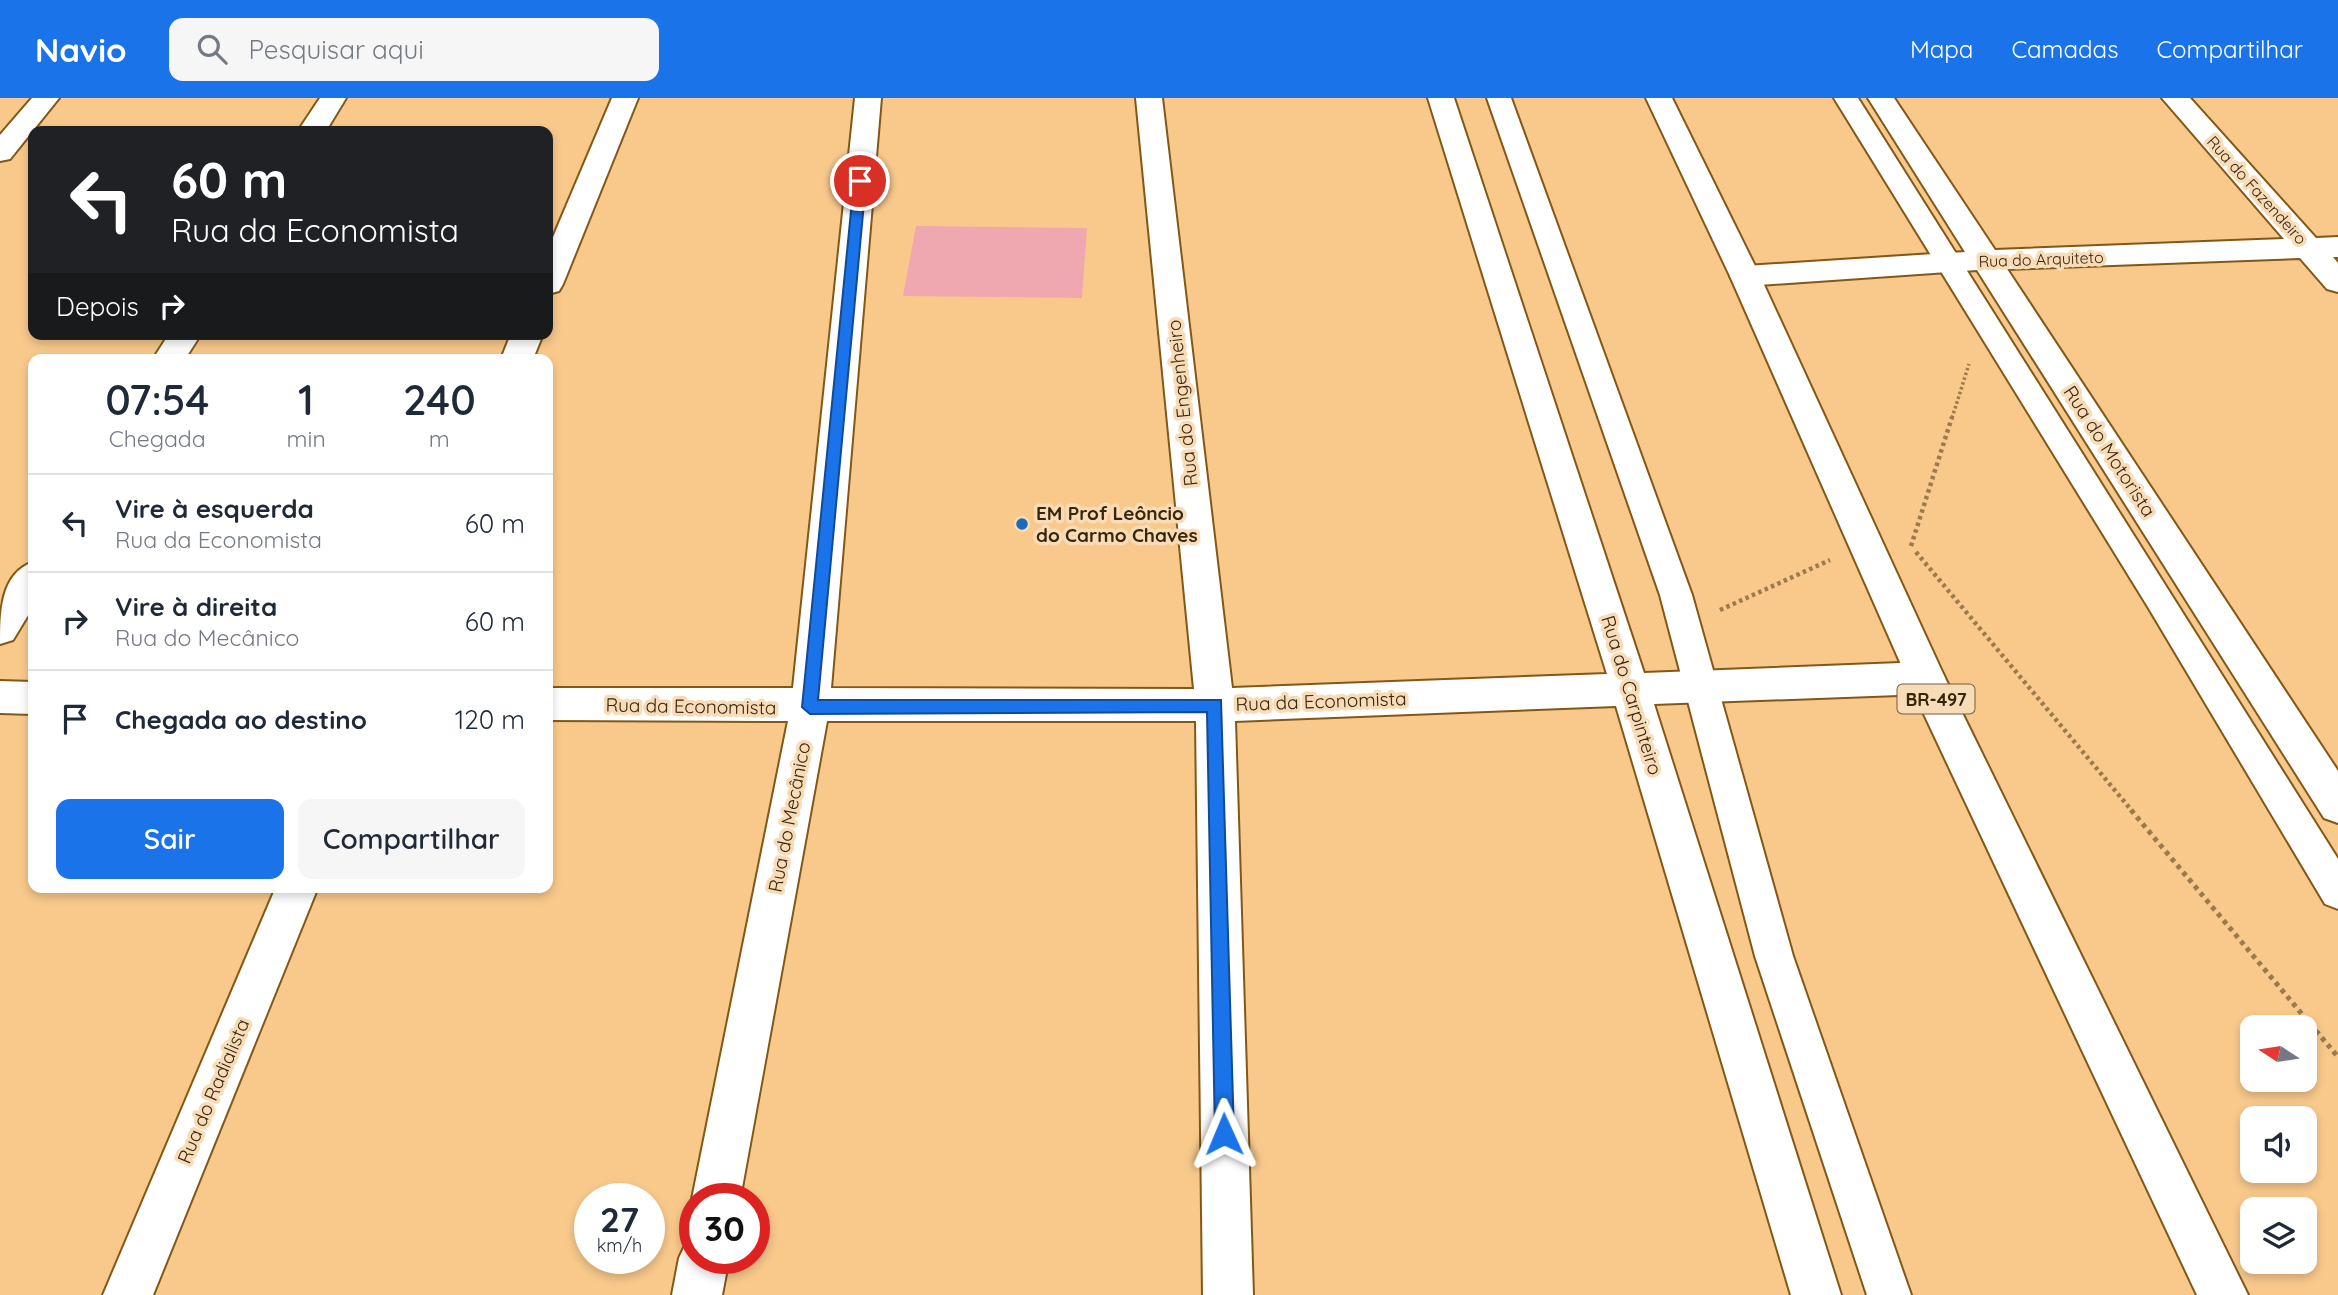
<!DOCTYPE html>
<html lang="pt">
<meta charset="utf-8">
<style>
:root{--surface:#fff;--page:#f6f6f7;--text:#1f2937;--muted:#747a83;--line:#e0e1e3;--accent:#1a73e8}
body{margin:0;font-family:Quicksand,sans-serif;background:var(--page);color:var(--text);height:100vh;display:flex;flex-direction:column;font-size:26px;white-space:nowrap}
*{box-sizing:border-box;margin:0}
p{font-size:23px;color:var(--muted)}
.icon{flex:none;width:38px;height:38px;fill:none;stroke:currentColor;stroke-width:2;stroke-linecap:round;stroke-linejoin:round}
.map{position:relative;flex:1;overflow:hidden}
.details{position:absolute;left:28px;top:256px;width:525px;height:539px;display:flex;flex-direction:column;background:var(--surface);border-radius:14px;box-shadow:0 4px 10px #0003}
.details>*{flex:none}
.hud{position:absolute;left:28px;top:28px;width:525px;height:214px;border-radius:14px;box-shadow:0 4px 10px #0003;background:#202124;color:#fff;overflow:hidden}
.needle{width:46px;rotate:282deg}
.buttons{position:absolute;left:2240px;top:917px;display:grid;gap:14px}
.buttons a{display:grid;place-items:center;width:77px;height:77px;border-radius:14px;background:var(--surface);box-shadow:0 4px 10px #0003;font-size:35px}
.speed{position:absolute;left:574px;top:1085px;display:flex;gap:14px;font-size:35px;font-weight:700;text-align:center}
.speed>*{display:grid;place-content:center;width:91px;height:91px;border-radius:50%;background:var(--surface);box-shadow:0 4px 10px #0003;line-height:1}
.speed small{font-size:18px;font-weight:400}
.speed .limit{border:10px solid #d22;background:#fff;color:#111}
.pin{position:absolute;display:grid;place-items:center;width:60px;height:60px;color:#fff;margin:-30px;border:4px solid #fff;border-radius:50%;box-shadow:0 2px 7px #0007}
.me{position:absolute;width:77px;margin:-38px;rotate:359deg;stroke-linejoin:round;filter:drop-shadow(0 0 5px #0008)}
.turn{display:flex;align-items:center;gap:24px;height:147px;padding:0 28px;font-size:32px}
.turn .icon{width:91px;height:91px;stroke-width:2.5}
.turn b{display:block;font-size:49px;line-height:60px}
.then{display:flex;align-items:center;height:66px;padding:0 28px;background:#0003;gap:14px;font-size:26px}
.eta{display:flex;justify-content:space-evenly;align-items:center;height:119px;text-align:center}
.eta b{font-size:42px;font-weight:600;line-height:49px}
.button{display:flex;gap:14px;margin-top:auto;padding:14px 28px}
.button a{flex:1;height:80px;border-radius:14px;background:var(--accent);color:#fff;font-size:28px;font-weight:600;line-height:80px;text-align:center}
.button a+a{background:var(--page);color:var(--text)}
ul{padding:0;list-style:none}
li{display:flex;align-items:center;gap:21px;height:98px;padding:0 28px;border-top:2px solid var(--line)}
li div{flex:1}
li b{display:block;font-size:26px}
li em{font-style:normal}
header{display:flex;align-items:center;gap:42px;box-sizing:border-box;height:98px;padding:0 35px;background:var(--accent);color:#fff}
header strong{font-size:33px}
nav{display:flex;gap:38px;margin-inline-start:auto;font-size:24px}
.search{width:490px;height:63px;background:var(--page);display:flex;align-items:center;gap:18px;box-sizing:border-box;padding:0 24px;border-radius:14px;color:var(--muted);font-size:26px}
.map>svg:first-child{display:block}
</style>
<header>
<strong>Navio</strong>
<div class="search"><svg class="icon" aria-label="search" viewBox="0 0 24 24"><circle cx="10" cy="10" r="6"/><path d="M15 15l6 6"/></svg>Pesquisar aqui</div>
<nav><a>Mapa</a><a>Camadas</a><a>Compartilhar</a></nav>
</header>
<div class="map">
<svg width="2338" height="1197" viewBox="0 0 2338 1197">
<rect width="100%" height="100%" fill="#f9c98c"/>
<path fill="#efa8af" d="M916,128L1087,130L1082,200L903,198Z"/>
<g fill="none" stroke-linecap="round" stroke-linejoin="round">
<g stroke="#825817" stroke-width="4">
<g id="pedestrian">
<path d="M1487,0H1511L1692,497L1793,858L1911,1197H1867L1755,858L1660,497Z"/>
<path d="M1834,0H1858L2338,761V811L2325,806L2148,509Z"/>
</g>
</g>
<g stroke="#825817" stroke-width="4">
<g id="minor">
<path d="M32,0H59L10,61L0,63V37Z"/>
<path d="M320,0H346L326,33H298Z"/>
<path d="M612,0H638L563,186L559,193L548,196V151Z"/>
<path d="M855,0H881L831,590L1194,591L1136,0H1162L1232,590L1607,576L1428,0H1454L1644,575L1926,564L1939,569L1945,580L1939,591L1926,596L1654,606L1841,1197H1791L1616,608L1235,623L1253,1197H1203L1196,623H827L740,1101H695V1108L692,1101L788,623L548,622V590H793Z"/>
<path d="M1868,0H1894L1995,152L2284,141L2162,0H2190L2316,140L2338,139V159H2333L2338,165V194L2327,191L2300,160L2007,171L2338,673V725L2324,720L1977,172L1745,188L1734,185L1730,178L1734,171L1745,168L1965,154Z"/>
<path d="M169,236H201L185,261H153Z"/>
<path d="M511,236H543L533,261H501Z"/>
<path d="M33,464V509L13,542L0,546C0,515 0,476 33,464Z"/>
<path d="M0,583L33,584V616L0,615Z"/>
<path d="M276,789H318L153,1197H103Z"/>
<path d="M695,1139V1160H729L722,1197H672L679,1160L687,1143Z"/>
</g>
</g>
<g stroke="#825817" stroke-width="4">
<path id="primary" d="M1646,0H1672L1760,178L1945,580L2248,1197H2197L1907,580L1730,178Z"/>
</g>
<path stroke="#9b7a4e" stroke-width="3.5" stroke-dasharray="2.5 2.5" stroke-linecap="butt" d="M1952,320L1969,266"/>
<g stroke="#9b7a4e" stroke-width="4.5" stroke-dasharray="3.5 3.5" stroke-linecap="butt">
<path d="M1911,448L1952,319"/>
<path d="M1916,454L2133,714"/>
<path d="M1720,512L1830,462"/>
</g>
<path stroke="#9b7a4e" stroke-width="5" stroke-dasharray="4.5 4.5" stroke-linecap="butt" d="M2131,712L2338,959"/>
<use href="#pedestrian" fill="#fff" fill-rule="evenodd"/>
<use href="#minor" fill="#fff" fill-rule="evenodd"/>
<use href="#primary" fill="#fff" fill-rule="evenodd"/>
</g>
<path fill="#1a73e8" stroke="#114b97" stroke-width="2" d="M860,79L866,83L818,602H1221L1234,1036L1231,1043L1224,1046L1218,1043L1215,1036L1207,614L810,616L802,609L854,83Z"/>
<circle fill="#1c6ab9" stroke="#f8dbb7" stroke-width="2.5" cx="1022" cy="426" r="7"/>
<g text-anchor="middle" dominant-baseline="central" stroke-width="7" stroke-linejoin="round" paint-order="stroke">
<g font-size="16" fill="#38260c" stroke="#f8dbb7">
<text transform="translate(2257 92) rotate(48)">Rua do Fazendeiro</text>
<text transform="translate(2041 161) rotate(-2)">Rua do Arquiteto</text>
</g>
<rect fill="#f8dbb7" stroke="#725c3f" stroke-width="2" x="1897.5" y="586.5" width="77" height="29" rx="5"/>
<g font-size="18" font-weight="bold" fill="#38260c">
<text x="1936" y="601">BR-497</text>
</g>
<g font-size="19" fill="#38260c" stroke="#f8dbb7">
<text transform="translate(1182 305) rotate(-96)">Rua do Engenheiro</text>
<text transform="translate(2110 353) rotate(57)">Rua do Motorista</text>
<text transform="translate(1632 597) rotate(73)">Rua do Carpinteiro</text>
<text transform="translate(1321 603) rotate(-2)">Rua da Economista</text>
<text transform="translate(691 608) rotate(1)">Rua da Economista</text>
<text transform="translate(789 719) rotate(-79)">Rua do Mecânico</text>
<text transform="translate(213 993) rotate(-67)">Rua do Radialista</text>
</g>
<g font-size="19" font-weight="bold" fill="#38260c" stroke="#f8dbb7" text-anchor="start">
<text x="1036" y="415">EM Prof Leôncio<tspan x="1036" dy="22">do Carmo Chaves</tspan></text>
</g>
</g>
</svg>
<div class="buttons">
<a><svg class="needle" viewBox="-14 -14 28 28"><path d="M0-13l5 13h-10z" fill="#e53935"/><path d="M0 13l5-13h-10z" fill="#747a83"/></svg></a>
<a><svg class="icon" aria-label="sound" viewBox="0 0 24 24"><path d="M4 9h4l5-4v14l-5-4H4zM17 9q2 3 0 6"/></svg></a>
<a><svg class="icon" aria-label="layers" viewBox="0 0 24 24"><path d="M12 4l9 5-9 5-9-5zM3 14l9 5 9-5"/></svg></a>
</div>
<div class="speed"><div>27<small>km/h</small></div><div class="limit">30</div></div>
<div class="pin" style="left:860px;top:83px;background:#d93025"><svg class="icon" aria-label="arrive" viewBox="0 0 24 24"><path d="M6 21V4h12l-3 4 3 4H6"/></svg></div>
<svg class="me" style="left:1224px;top:1036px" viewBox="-20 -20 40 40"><path d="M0-17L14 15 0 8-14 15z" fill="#1a73e8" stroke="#fff" stroke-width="4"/></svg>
<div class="hud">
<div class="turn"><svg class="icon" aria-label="left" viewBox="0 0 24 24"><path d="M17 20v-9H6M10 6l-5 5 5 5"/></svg><div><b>60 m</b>Rua da Economista</div></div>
<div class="then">Depois<svg class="icon" aria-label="right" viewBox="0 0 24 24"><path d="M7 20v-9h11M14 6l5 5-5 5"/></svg></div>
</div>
<section class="details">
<div class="eta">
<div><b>07:54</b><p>Chegada</p></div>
<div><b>1</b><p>min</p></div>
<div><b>240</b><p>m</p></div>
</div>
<ul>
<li><svg class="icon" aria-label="left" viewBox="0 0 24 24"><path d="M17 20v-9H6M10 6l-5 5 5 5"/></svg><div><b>Vire à esquerda</b><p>Rua da Economista</p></div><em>60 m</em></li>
<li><svg class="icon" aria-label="right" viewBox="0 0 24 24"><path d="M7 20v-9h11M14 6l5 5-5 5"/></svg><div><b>Vire à direita</b><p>Rua do Mecânico</p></div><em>60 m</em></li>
<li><svg class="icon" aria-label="arrive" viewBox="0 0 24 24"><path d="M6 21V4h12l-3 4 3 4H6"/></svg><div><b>Chegada ao destino</b></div><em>120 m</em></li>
</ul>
<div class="button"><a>Sair</a><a>Compartilhar</a></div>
</section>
</div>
